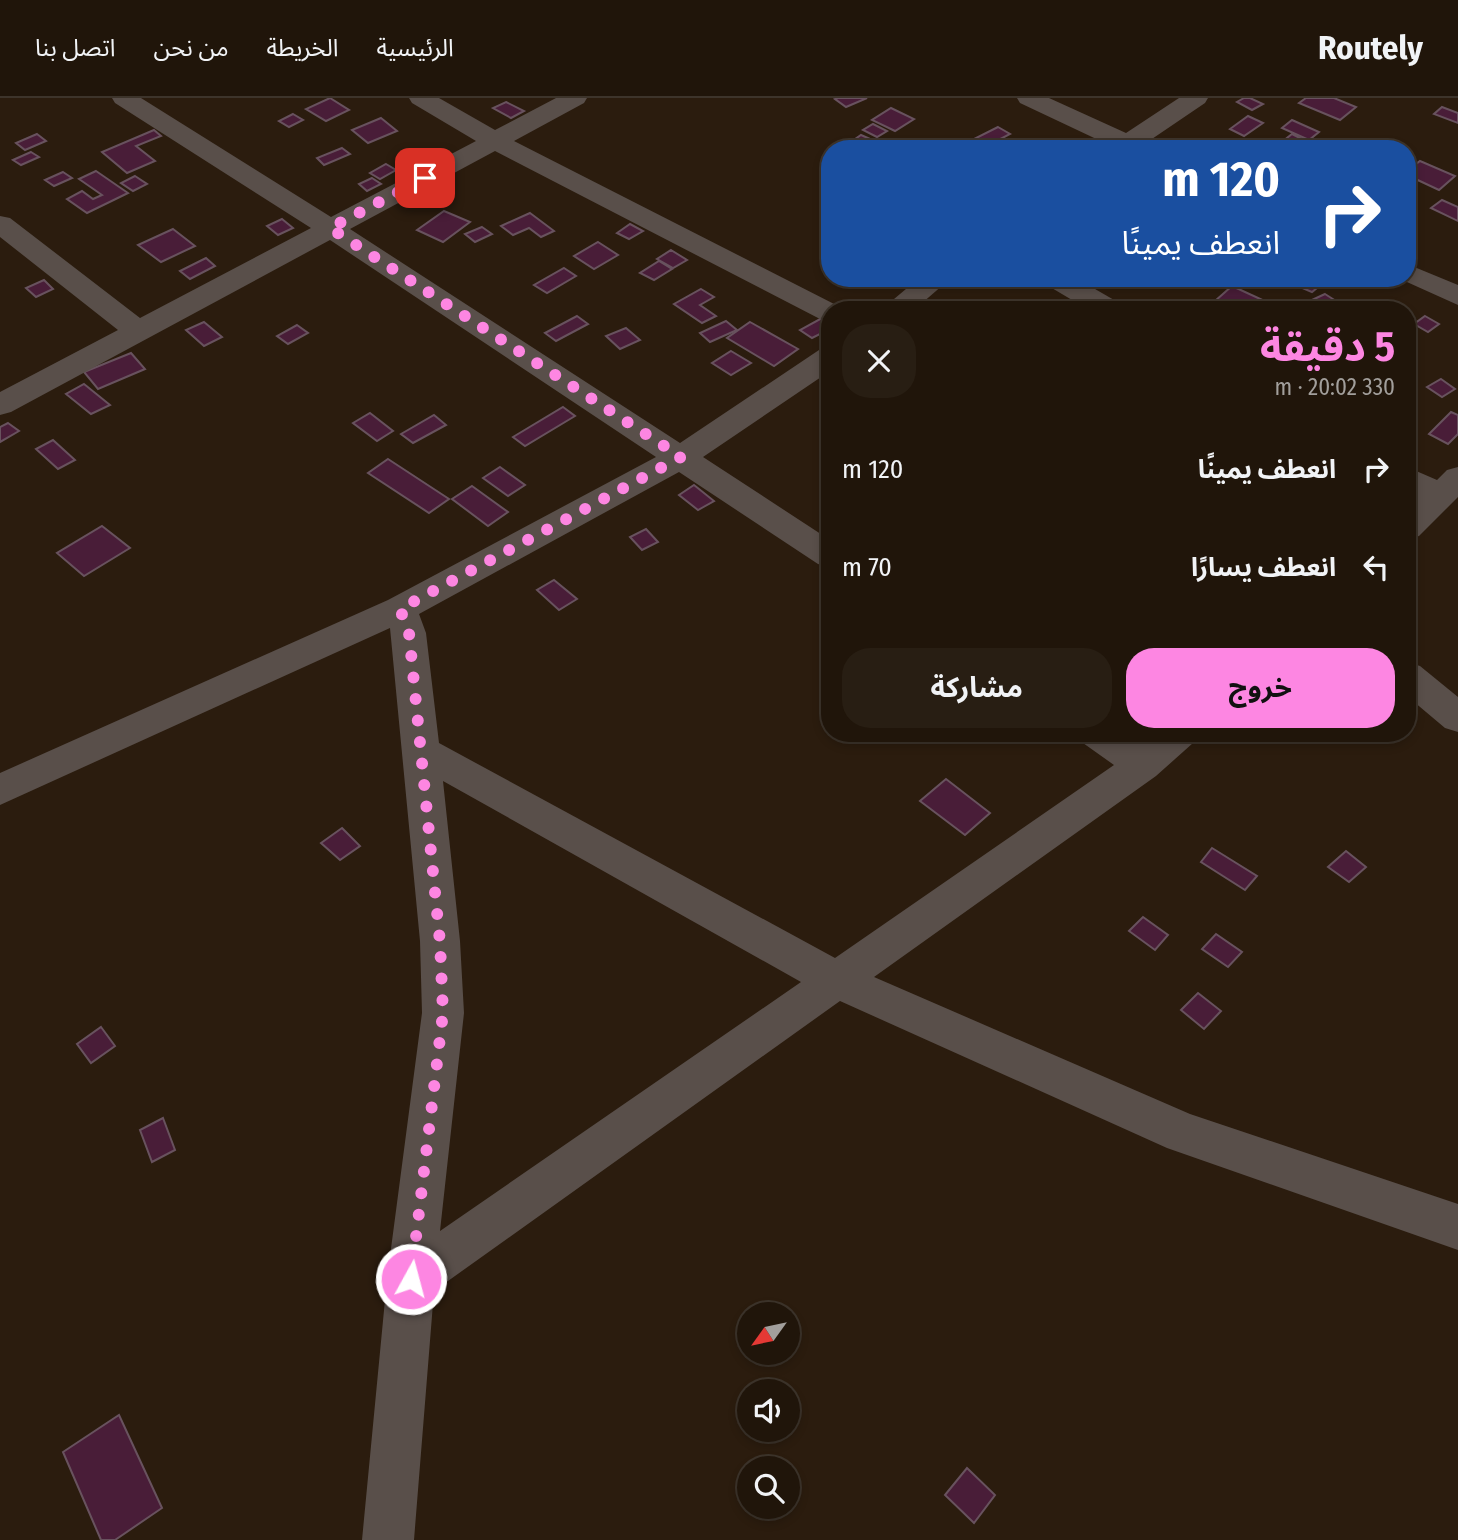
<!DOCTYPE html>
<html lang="ar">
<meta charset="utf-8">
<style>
:root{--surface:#20150a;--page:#281e13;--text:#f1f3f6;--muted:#a29f9c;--line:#3d342b;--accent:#fd86e2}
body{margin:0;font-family:"Fira Sans Condensed","Noto Sans Arabic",sans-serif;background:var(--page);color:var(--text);direction:rtl;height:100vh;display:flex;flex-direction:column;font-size:26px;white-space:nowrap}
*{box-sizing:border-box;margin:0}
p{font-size:23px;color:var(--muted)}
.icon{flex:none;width:38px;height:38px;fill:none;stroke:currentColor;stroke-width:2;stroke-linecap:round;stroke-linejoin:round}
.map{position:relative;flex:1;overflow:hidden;direction:ltr}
.sheet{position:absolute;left:821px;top:203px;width:595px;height:441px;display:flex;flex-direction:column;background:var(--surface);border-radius:28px;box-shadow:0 4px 10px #0003,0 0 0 2px var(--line);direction:rtl}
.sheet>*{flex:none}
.hud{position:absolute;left:821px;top:42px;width:595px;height:147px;border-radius:28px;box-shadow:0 4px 10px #0003,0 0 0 2px var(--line);direction:rtl;background:#1a4fa0;color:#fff;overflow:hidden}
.needle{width:46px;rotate:237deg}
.controls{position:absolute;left:737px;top:1204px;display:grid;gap:14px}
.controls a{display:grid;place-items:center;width:63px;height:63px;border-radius:50%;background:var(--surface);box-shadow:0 4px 10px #0003,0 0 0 2px var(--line);font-size:35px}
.pin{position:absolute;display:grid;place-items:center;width:60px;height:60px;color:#fff;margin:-30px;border-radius:14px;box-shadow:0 4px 10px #0006}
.me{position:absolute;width:77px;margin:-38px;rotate:7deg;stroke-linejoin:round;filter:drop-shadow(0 0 5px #0008)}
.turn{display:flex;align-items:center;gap:24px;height:147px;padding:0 21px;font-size:32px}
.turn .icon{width:91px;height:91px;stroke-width:2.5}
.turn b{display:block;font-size:49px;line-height:60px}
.round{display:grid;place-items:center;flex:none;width:74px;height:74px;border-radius:28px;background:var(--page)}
.overview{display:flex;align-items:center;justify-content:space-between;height:119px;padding:0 21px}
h1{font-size:42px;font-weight:700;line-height:52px;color:var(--accent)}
.button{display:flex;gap:14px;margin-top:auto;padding:14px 21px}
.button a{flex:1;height:80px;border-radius:28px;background:var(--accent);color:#111;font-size:28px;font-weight:700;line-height:80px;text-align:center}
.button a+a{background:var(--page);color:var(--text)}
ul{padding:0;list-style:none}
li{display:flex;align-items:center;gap:21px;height:98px;padding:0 21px}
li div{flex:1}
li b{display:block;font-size:26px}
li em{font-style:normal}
header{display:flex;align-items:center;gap:42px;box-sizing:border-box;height:98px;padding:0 35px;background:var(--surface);border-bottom:2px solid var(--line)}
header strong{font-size:33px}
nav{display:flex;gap:38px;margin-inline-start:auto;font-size:24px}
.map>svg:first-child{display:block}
</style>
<header>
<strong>Routely</strong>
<nav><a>الرئيسية</a><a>الخريطة</a><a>من نحن</a><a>اتصل بنا</a></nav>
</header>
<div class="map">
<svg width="1458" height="1442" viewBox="0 0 1458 1442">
<rect width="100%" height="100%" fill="#2b1c0e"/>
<g fill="#491d38" stroke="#68525e" stroke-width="2">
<path d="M330,0L349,12L326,23L306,11Z"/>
<path d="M838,0H867L846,9L835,1Z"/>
<path d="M1244,0H1250L1263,6L1252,12L1237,4Z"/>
<path d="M1306,0H1334L1356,9L1340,22L1299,5Z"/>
<path d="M506,4L524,13L511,20L493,10Z"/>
<path d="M1442,9L1458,15V25L1434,16Z"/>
<path d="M891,10L914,21L895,33L872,22Z"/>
<path d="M293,16L303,22L289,29L279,23Z"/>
<path d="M1248,18L1263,25L1244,38L1230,31Z"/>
<path d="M381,20L397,33L368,45L352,32Z"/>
<path d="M1292,22L1319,34L1309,42L1282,30Z"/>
<path d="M873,26L887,33L877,39L863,32Z"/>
<path d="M998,29L1010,36L989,47L976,40Z"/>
<path d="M154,32L161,38L136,48L155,63L127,75L102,54Z"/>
<path d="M37,36L46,43L25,52L16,45Z"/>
<path d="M1292,36L1306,43L1295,51H1273Z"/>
<path d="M861,37L877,44L868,51L848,46Z"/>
<path d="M342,50L350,56L324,67L317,60Z"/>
<path d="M31,54L39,59L21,67L13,62Z"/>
<path d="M1420,63L1455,78L1439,92L1407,77V73Z"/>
<path d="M386,66L396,72L380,81L370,75Z"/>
<path d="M96,73L128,95L87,115L67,101L82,93L93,101L102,97L79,81Z"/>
<path d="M63,74L72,80L54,88L45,82Z"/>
<path d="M135,78L147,86L133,93L121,85Z"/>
<path d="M372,80L381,86L367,93L359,86Z"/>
<path d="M1442,102L1458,109V123L1431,110Z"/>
<path d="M444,113L470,124L443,144L417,132Z"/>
<path d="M530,115L554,133L541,139L529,130L513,137L501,128Z"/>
<path d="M282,121L293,130L278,137L267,128Z"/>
<path d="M630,126L643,133L629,141L617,135Z"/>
<path d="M482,129L492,136L475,144L465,136Z"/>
<path d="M173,131L195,148L161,164L138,147Z"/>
<path d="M598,144L618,157L594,171L574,158Z"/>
<path d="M671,152L687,162L673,170L657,161Z"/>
<path d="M206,160L215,168L190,181L180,173Z"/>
<path d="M659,163L672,171L654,182L640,175Z"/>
<path d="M564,170L576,178L547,195L534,187Z"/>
<path d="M1303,180H1310L1322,186L1312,194L1295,187Z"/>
<path d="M44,182L53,191L36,199L26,190Z"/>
<path d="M1232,188L1284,212H1234L1215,203Z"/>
<path d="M701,191L714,199L700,207L716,218L702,225L674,206Z"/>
<path d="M1325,196L1350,212H1327L1312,202Z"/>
<path d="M577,218L588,226L556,243L545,235Z"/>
<path d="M1425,218L1439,226L1428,234L1414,226Z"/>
<path d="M822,220L830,226V231L812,240L800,232Z"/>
<path d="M726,223L737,232L710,244L700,235Z"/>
<path d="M204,224L222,239L204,248L186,232Z"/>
<path d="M750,224L798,251L774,268L727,240Z"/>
<path d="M297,227L308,235L288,246L277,238Z"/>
<path d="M626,230L640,242L620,251L606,238Z"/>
<path d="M731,253L751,265L731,277L712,265Z"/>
<path d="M131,255L145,271L98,291L84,274Z"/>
<path d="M1441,281L1455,291L1442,299L1427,289Z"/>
<path d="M84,286L110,307L91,316L66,296Z"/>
<path d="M563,309L575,318L525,348L513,339Z"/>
<path d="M1451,314L1458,317V336L1448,346L1429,336Z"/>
<path d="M370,315L393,333L377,343L353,325Z"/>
<path d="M434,317L446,327L413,345L401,336Z"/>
<path d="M8,325L19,333L0,344V329Z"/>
<path d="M53,342L75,362L58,371L36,351Z"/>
<path d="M388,361L449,401L429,415L368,375Z"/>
<path d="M500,369L525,387L508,398L483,380Z"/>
<path d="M694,387L714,403L698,412L679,397Z"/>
<path d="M472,388L508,414L488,428L452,401Z"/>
<path d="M102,428L130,450L84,478L57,455Z"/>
<path d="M646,431L658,444L642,452L630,439Z"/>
<path d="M554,482L577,501L559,512L537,492Z"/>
<path d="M946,681L990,715L965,737L920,703Z"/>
<path d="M342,730L360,748L340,762L321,745Z"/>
<path d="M1212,750L1257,778L1245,792L1201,764Z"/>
<path d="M1346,753L1366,769L1349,784L1328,769Z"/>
<path d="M1143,819L1168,837L1155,852L1129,833Z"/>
<path d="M1216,836L1242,854L1228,869L1202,851Z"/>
<path d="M1198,895L1221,913L1204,931L1181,912Z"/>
<path d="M101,929L115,948L91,965L77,946Z"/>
<path d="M163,1020L175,1052L152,1064L140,1032Z"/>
<path d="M119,1317L162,1410L115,1442H101L63,1354Z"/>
<path d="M967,1370L995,1397L974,1425L945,1397Z"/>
</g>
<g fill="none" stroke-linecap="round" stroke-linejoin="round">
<g fill="#594f4a" fill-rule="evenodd">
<path d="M112,0H141L331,119L476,43L412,5L409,0H439L495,32L556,0H587L584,5L514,43L840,209L842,212H830V224L820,221L495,53L350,131L680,345L819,252L830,250V273L703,359L830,442V470L818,466L679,374L419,516L426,535L439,645L835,860L1114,667L1083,645L1078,635H1125L1141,646L1155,635H1198L1193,645L1156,678L874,879L1190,1016L1458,1106V1152L1167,1050L840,903L434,1193L414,1442H362L387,1181L422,915L420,843L390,530L0,707V675L388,502L656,359L330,142L11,314L0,317V294L118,232L0,139V118L10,120L140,220L311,130L115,5ZM443,683L801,884L440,1133L464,915L460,843Z"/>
<path d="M1017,0H1049L1126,35L1179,0H1208L1205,5L1146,45L1152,51H1106L1109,47L1020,5Z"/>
<path d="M1407,166L1458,187V207L1398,180H1407Z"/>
<path d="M919,180H951L914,212H881Z"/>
<path d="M1041,180H1076L1121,206L1125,212H1089L1045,186Z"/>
<path d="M1407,369L1437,382L1447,372L1458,369V399L1419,438L1407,442V411L1418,400L1407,394Z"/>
<path d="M1407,564L1420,568L1458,599V634L1445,630L1407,598Z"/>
</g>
</g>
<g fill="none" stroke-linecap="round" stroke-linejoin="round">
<path stroke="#fd86e2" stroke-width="12" stroke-dasharray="0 21.6" d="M411,1181L443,915L440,844L409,535L400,511L681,359L330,130L425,80"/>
</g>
</svg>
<div class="controls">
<a><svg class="needle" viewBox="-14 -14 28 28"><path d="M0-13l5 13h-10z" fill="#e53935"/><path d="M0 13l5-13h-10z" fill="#a29f9c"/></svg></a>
<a><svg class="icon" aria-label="sound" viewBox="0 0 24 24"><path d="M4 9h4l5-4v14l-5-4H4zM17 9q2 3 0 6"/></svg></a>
<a><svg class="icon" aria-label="search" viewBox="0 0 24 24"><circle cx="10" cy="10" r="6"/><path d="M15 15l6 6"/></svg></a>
</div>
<div class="pin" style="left:425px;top:80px;background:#d93025"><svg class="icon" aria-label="arrive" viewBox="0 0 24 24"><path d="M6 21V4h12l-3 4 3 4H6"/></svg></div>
<svg class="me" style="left:411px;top:1181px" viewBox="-20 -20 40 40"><circle r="17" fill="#fd86e2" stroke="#fff" stroke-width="3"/><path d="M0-11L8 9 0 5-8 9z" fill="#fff"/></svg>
<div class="hud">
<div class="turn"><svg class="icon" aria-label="right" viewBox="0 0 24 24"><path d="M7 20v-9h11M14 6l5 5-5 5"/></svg><div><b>120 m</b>انعطف يمينًا</div></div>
</div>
<section class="sheet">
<div class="overview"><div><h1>5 دقيقة</h1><p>330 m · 20:02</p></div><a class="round"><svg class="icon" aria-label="close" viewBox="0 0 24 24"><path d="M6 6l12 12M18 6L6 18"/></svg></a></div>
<ul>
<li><svg class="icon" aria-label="right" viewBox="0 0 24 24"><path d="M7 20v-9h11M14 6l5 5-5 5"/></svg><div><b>انعطف يمينًا</b></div><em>120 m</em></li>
<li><svg class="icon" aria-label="left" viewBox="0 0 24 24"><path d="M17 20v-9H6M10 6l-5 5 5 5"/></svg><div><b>انعطف يسارًا</b></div><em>70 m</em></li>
</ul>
<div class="button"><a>خروج</a><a>مشاركة</a></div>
</section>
</div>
